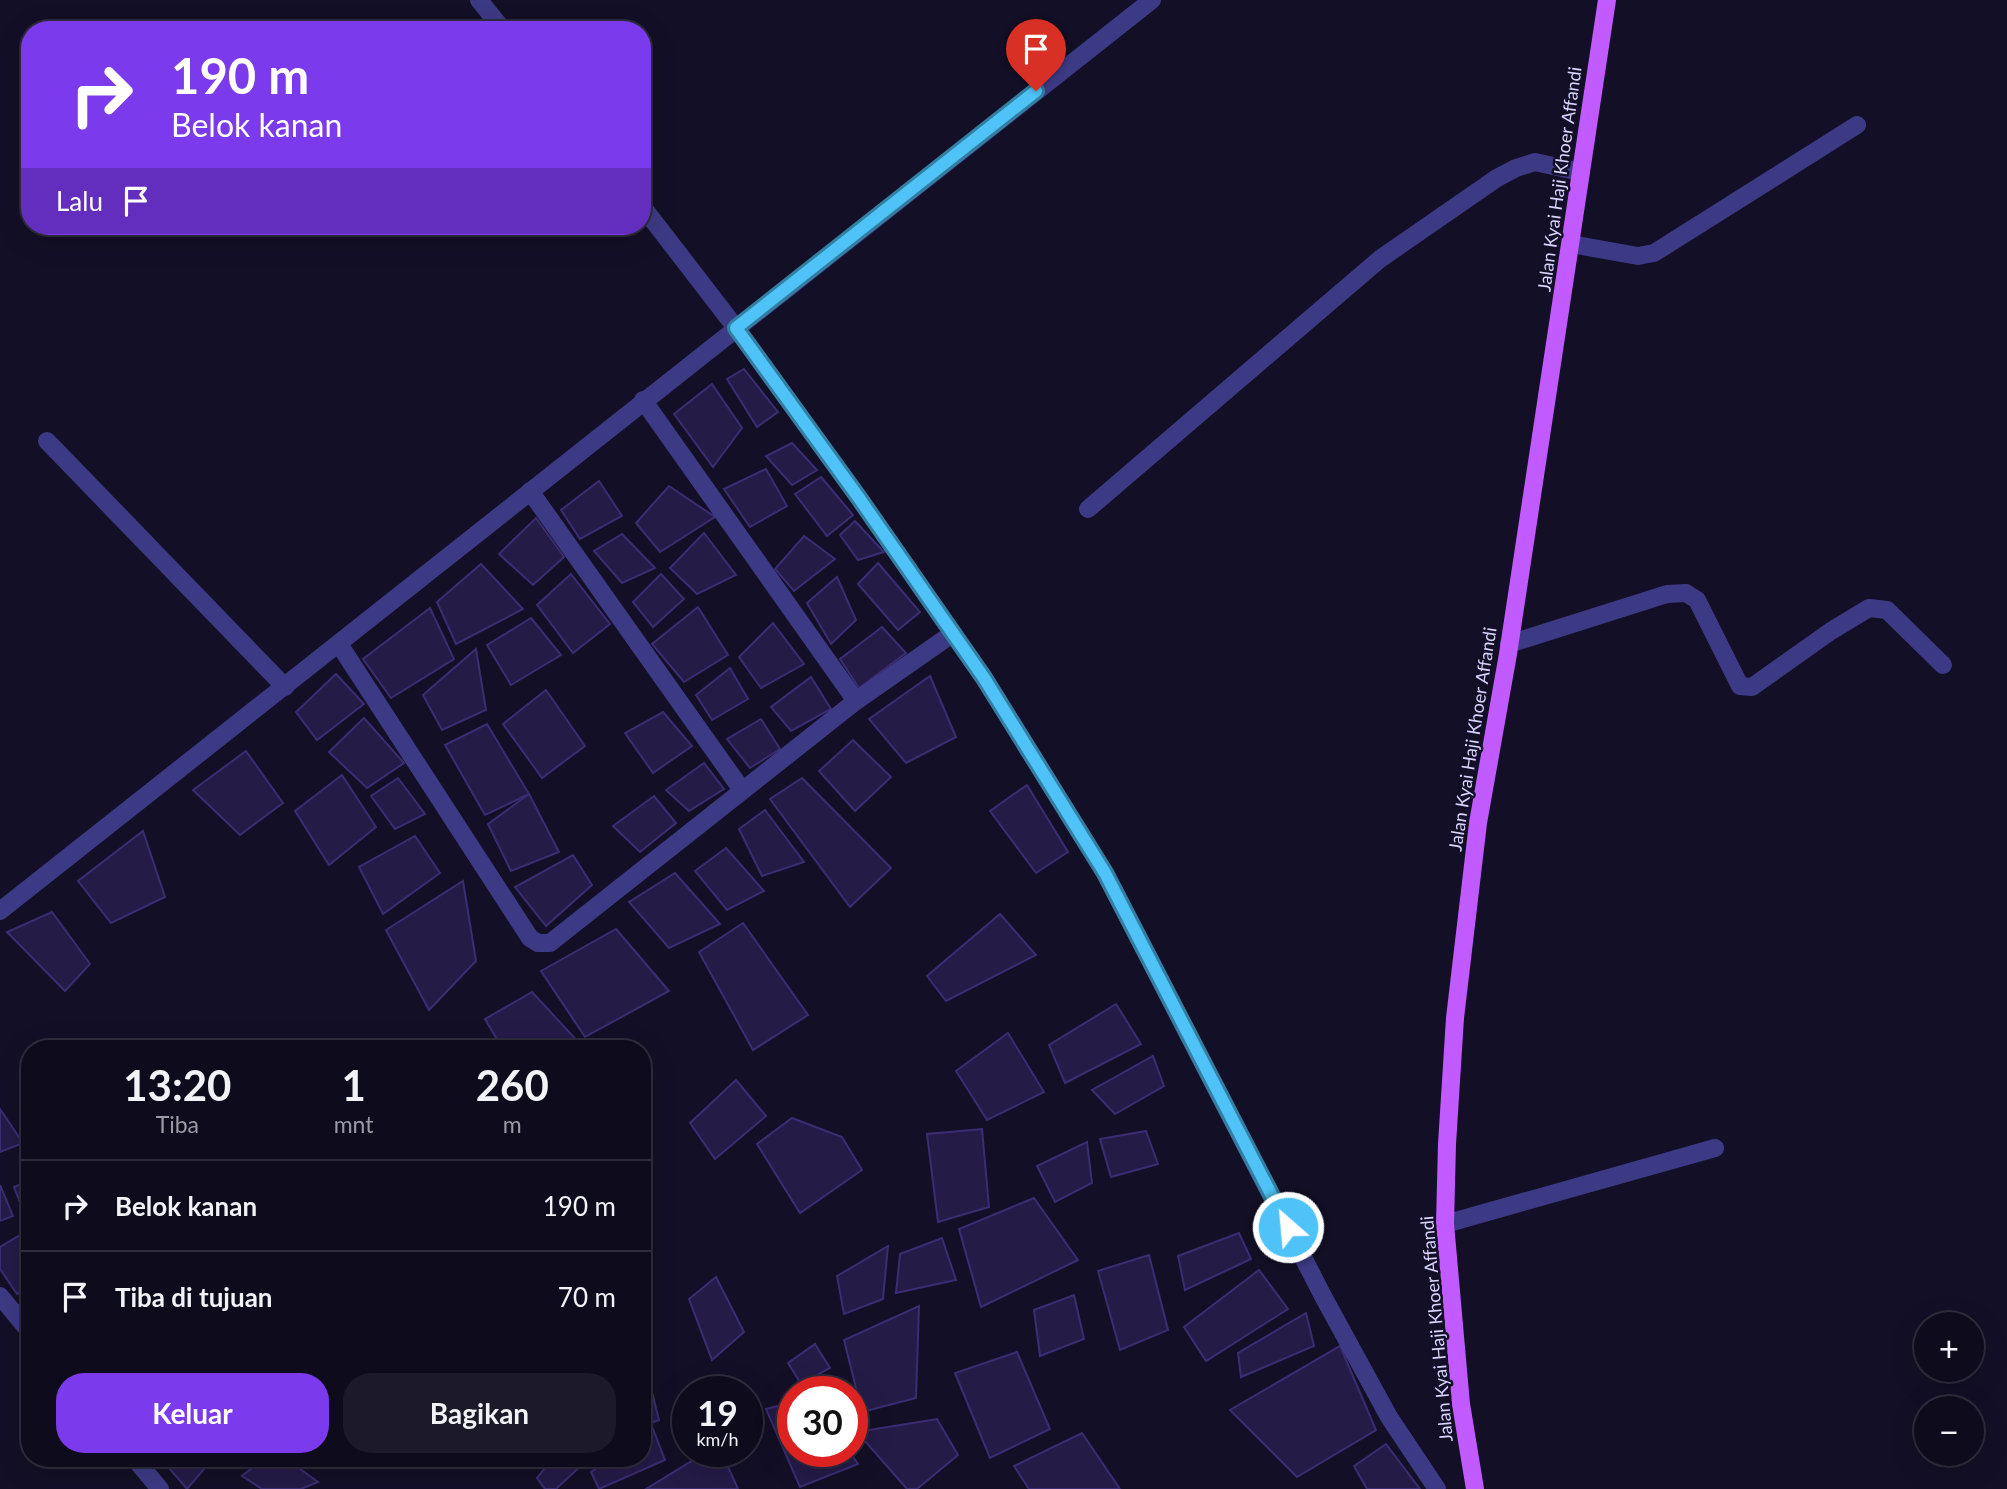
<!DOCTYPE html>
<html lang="id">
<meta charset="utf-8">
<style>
:root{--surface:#0e0b1c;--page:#1c1929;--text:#f1f3f6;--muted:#9b9ba3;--line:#2e2b3b;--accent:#7c3aed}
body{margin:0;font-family:Lato,sans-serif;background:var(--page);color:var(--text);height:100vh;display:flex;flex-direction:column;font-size:26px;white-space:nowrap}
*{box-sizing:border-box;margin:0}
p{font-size:23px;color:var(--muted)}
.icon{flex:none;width:38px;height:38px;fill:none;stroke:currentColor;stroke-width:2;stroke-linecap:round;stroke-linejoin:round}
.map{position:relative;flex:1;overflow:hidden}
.details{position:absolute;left:21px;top:1040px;width:630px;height:427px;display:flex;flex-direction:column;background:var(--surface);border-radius:28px;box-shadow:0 7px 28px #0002,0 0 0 2px var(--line)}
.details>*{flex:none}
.banner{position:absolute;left:21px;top:21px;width:630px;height:214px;border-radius:28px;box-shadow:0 7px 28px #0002,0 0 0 2px var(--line);background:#7c3aed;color:#fff;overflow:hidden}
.buttons{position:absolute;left:1914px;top:1312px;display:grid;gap:14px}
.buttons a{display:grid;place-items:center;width:70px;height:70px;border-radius:50%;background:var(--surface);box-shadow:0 7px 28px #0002,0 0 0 2px var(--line);font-size:35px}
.speed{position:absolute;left:672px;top:1376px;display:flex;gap:14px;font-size:35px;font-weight:700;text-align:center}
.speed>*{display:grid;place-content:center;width:91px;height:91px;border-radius:50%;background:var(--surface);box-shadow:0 7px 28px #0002,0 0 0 2px var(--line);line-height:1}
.speed small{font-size:18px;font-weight:400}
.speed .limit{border:10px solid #d22;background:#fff;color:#111}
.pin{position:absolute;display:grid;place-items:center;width:60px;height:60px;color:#fff;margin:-72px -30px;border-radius:50% 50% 50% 0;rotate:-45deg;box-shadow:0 0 7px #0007}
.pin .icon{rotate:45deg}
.me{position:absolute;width:77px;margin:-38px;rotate:333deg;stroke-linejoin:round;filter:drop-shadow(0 0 5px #0008)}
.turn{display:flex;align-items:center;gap:24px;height:147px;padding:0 35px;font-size:32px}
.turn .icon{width:91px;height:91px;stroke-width:2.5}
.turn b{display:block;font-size:49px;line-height:60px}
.then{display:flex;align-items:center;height:66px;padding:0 35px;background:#0003;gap:14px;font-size:26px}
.eta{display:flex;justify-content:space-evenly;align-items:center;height:119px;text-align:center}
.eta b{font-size:42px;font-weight:700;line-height:49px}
.action{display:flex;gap:14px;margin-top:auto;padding:14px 35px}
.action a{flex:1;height:80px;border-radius:28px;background:var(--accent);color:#fff;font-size:28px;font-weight:700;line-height:80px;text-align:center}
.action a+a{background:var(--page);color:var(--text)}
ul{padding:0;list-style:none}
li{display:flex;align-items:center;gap:21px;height:91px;padding:0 35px;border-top:2px solid var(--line)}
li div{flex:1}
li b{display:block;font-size:26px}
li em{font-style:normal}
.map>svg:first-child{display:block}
</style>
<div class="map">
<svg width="2007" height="1489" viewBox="0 0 2007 1489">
<rect width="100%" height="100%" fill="#130f26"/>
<g fill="#241b47" stroke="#3b2d73" stroke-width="2">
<path d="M744,369L778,412L757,427L727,379Z"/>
<path d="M712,384L742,428L713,467L674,414Z"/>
<path d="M792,443L817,470L792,485L766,456Z"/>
<path d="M766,469L787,506L750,527L724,489Z"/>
<path d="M821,477L853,515L827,536L795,494Z"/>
<path d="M599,481L622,516L580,539L561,510Z"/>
<path d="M669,486L715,517L660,552L636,523Z"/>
<path d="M536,518L564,557L533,585L499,554Z"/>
<path d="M855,521L884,552L858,560L840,535Z"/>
<path d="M704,533L736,575L697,594L670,568Z"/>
<path d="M622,534L655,568L622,583L594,551Z"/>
<path d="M804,536L835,559L794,591L775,569Z"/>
<path d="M878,563L920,612L898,630L858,584Z"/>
<path d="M481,564L523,609L456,644L437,602Z"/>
<path d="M571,574L610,624L573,653L537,605Z"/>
<path d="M661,574L684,599L653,627L633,602Z"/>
<path d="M837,577L856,620L831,644L807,603Z"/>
<path d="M698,607L728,655L684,682L652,644Z"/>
<path d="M430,608L454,659L391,698L363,659Z"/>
<path d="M531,618L561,655L511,685L487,645Z"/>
<path d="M773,623L804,664L761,688L739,657Z"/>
<path d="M882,627L906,653L859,688L840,659Z"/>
<path d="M476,649L486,710L442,730L423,695Z"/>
<path d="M730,668L748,699L712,720L696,695Z"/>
<path d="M336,674L364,704L317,740L296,712Z"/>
<path d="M930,676L956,737L906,763L869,719Z"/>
<path d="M811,677L831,709L791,731L771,707Z"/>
<path d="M546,690L585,746L542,778L503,724Z"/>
<path d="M663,712L692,746L653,773L625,733Z"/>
<path d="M364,718L404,763L367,788L329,752Z"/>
<path d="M761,719L780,749L750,768L727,739Z"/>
<path d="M487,724L529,794L485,815L445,745Z"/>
<path d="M853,740L891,777L855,811L819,771Z"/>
<path d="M246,751L283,803L240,835L193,790Z"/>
<path d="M704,763L724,789L689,811L666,790Z"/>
<path d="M342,775L376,827L329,865L295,811Z"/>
<path d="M398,778L425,814L395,829L371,796Z"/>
<path d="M802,778L891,868L850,907L770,799Z"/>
<path d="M1027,785L1068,852L1036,873L990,811Z"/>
<path d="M529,794L559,852L511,871L488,824Z"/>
<path d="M654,796L676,823L640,852L613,826Z"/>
<path d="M765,810L804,862L762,876L739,829Z"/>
<path d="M143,831L165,897L111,923L78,881Z"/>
<path d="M415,836L440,873L383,914L359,867Z"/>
<path d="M726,848L764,891L727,910L695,871Z"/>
<path d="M573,855L592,885L546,926L515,887Z"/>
<path d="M675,873L720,924L669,948L629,902Z"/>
<path d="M463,881L476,961L429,1010L386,930Z"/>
<path d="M52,912L90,964L65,991L7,932Z"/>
<path d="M1000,914L1036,955L946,1001L927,976Z"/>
<path d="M743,923L808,1015L753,1050L699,952Z"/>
<path d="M616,929L669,991L585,1037L541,971Z"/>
<path d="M532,992L582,1046L577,1048H502L485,1019Z"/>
<path d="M1116,1004L1141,1044L1065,1083L1049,1045Z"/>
<path d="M1008,1033L1044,1092L987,1120L956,1071Z"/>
<path d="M1153,1056L1164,1086L1115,1114L1092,1090Z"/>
<path d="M736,1080L766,1116L715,1159L690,1123Z"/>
<path d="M0,1109L23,1143L0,1152Z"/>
<path d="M792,1118L842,1137L862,1170L800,1213L757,1144Z"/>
<path d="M982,1129L989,1207L938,1222L927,1134Z"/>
<path d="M1146,1131L1158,1164L1111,1177L1100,1139Z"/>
<path d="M1087,1142L1092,1183L1055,1202L1037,1166Z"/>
<path d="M30,1180V1215H25L14,1187Z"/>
<path d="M0,1185L13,1216L0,1221Z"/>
<path d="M1034,1198L1078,1260L981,1307L959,1229Z"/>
<path d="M30,1229V1288L17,1294L0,1269V1247Z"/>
<path d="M1239,1233L1251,1259L1185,1290L1178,1256Z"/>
<path d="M942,1238L956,1280L896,1293L900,1254Z"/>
<path d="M888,1246L883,1299L844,1314L837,1276Z"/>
<path d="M1149,1255L1168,1330L1120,1350L1098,1271Z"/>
<path d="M1259,1270L1288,1309L1206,1361L1184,1327Z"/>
<path d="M716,1277L744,1332L712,1360L689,1299Z"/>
<path d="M1074,1295L1084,1339L1040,1356L1034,1310Z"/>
<path d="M919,1306L916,1398L862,1412L844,1340Z"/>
<path d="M1306,1313L1314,1346L1241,1377L1238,1353Z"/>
<path d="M815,1344L830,1368L801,1384L788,1363Z"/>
<path d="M1340,1346L1376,1430L1297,1477L1230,1410Z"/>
<path d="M1017,1352L1050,1429L990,1458L955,1373Z"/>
<path d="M650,1384L659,1420L642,1426V1388Z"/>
<path d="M793,1402V1451H849L858,1464L800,1487L766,1409Z"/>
<path d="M937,1419L958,1455L917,1489H907L857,1432Z"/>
<path d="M653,1429L665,1460L599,1489L591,1472L612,1458H642V1437Z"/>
<path d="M1082,1433L1120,1489H1029L1014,1466Z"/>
<path d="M1386,1444L1420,1489H1367L1354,1466Z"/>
<path d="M708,1451H721L738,1489H646Z"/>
<path d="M172,1458H198L205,1468L187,1489L169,1468Z"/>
<path d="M265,1458H285L318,1482L301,1489H262L242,1476Z"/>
<path d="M553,1458H582L585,1462L556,1489H545L537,1478Z"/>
</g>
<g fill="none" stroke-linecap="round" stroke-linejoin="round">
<g stroke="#3d3a85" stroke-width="18">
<path d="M479,0L503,30"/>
<path d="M642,206L736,328L859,498L984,678L1105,873L1324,1298L1389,1417L1437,1489"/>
<path d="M1571,244L1638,256L1654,253L1857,125"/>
<path d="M643,400L856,701"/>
<path d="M47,441L285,687"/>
<path d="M530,491L742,790"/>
<path d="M1088,509L1380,259L1497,178L1516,168L1535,162L1580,172"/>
<path d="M339,644L530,938L538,943H550L856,701L952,634"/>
<path d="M1509,644L1667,594L1686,593L1697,600L1740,686L1752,687L1831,631L1869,608L1887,610L1943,665"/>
<path d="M0,911L1152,0"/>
<path d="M1445,1224L1715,1148"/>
<path d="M0,1296L30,1332"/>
<path d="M134,1458L160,1489"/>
</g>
<path stroke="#c25bff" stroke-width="18" d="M1475,1489L1461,1404L1445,1224L1447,1144L1455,1018L1478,823L1508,654L1607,0"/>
</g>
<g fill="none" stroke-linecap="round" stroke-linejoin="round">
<g stroke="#337fa1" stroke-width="18">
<path id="route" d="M1036,91L736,328L859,498L984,678L1105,873L1288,1227"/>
</g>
<use href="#route" stroke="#4fc3f7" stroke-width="12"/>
</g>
<g text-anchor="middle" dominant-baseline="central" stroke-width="5" stroke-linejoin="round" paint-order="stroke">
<g font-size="18" fill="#d9d4ff" stroke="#130f26">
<text transform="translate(1559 179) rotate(-82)">Jalan Kyai Haji Khoer Affandi</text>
<text transform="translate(1472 739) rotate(-81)">Jalan Kyai Haji Khoer Affandi</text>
<text transform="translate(1436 1329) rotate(-95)">Jalan Kyai Haji Khoer Affandi</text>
</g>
</g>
</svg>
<div class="buttons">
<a>+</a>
<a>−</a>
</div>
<div class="speed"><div>19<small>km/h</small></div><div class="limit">30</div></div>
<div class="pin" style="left:1036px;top:91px;background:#d93025"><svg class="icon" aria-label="arrive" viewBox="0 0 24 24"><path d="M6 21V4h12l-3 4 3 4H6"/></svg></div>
<svg class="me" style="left:1288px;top:1227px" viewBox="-20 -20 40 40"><circle r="17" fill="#4fc3f7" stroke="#fff" stroke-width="3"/><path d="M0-11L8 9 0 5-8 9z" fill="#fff"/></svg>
<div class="banner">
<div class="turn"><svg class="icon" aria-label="right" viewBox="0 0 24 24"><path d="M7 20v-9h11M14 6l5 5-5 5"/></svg><div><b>190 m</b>Belok kanan</div></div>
<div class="then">Lalu<svg class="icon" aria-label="arrive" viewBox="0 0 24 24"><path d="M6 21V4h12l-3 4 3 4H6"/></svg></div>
</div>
<section class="details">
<div class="eta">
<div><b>13:20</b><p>Tiba</p></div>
<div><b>1</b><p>mnt</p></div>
<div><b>260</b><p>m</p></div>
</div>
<ul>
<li><svg class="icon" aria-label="right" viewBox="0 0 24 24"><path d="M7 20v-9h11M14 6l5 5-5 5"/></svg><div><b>Belok kanan</b></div><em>190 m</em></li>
<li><svg class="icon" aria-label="arrive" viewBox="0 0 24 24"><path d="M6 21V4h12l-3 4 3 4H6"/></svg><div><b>Tiba di tujuan</b></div><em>70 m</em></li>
</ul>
<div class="action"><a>Keluar</a><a>Bagikan</a></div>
</section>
</div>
